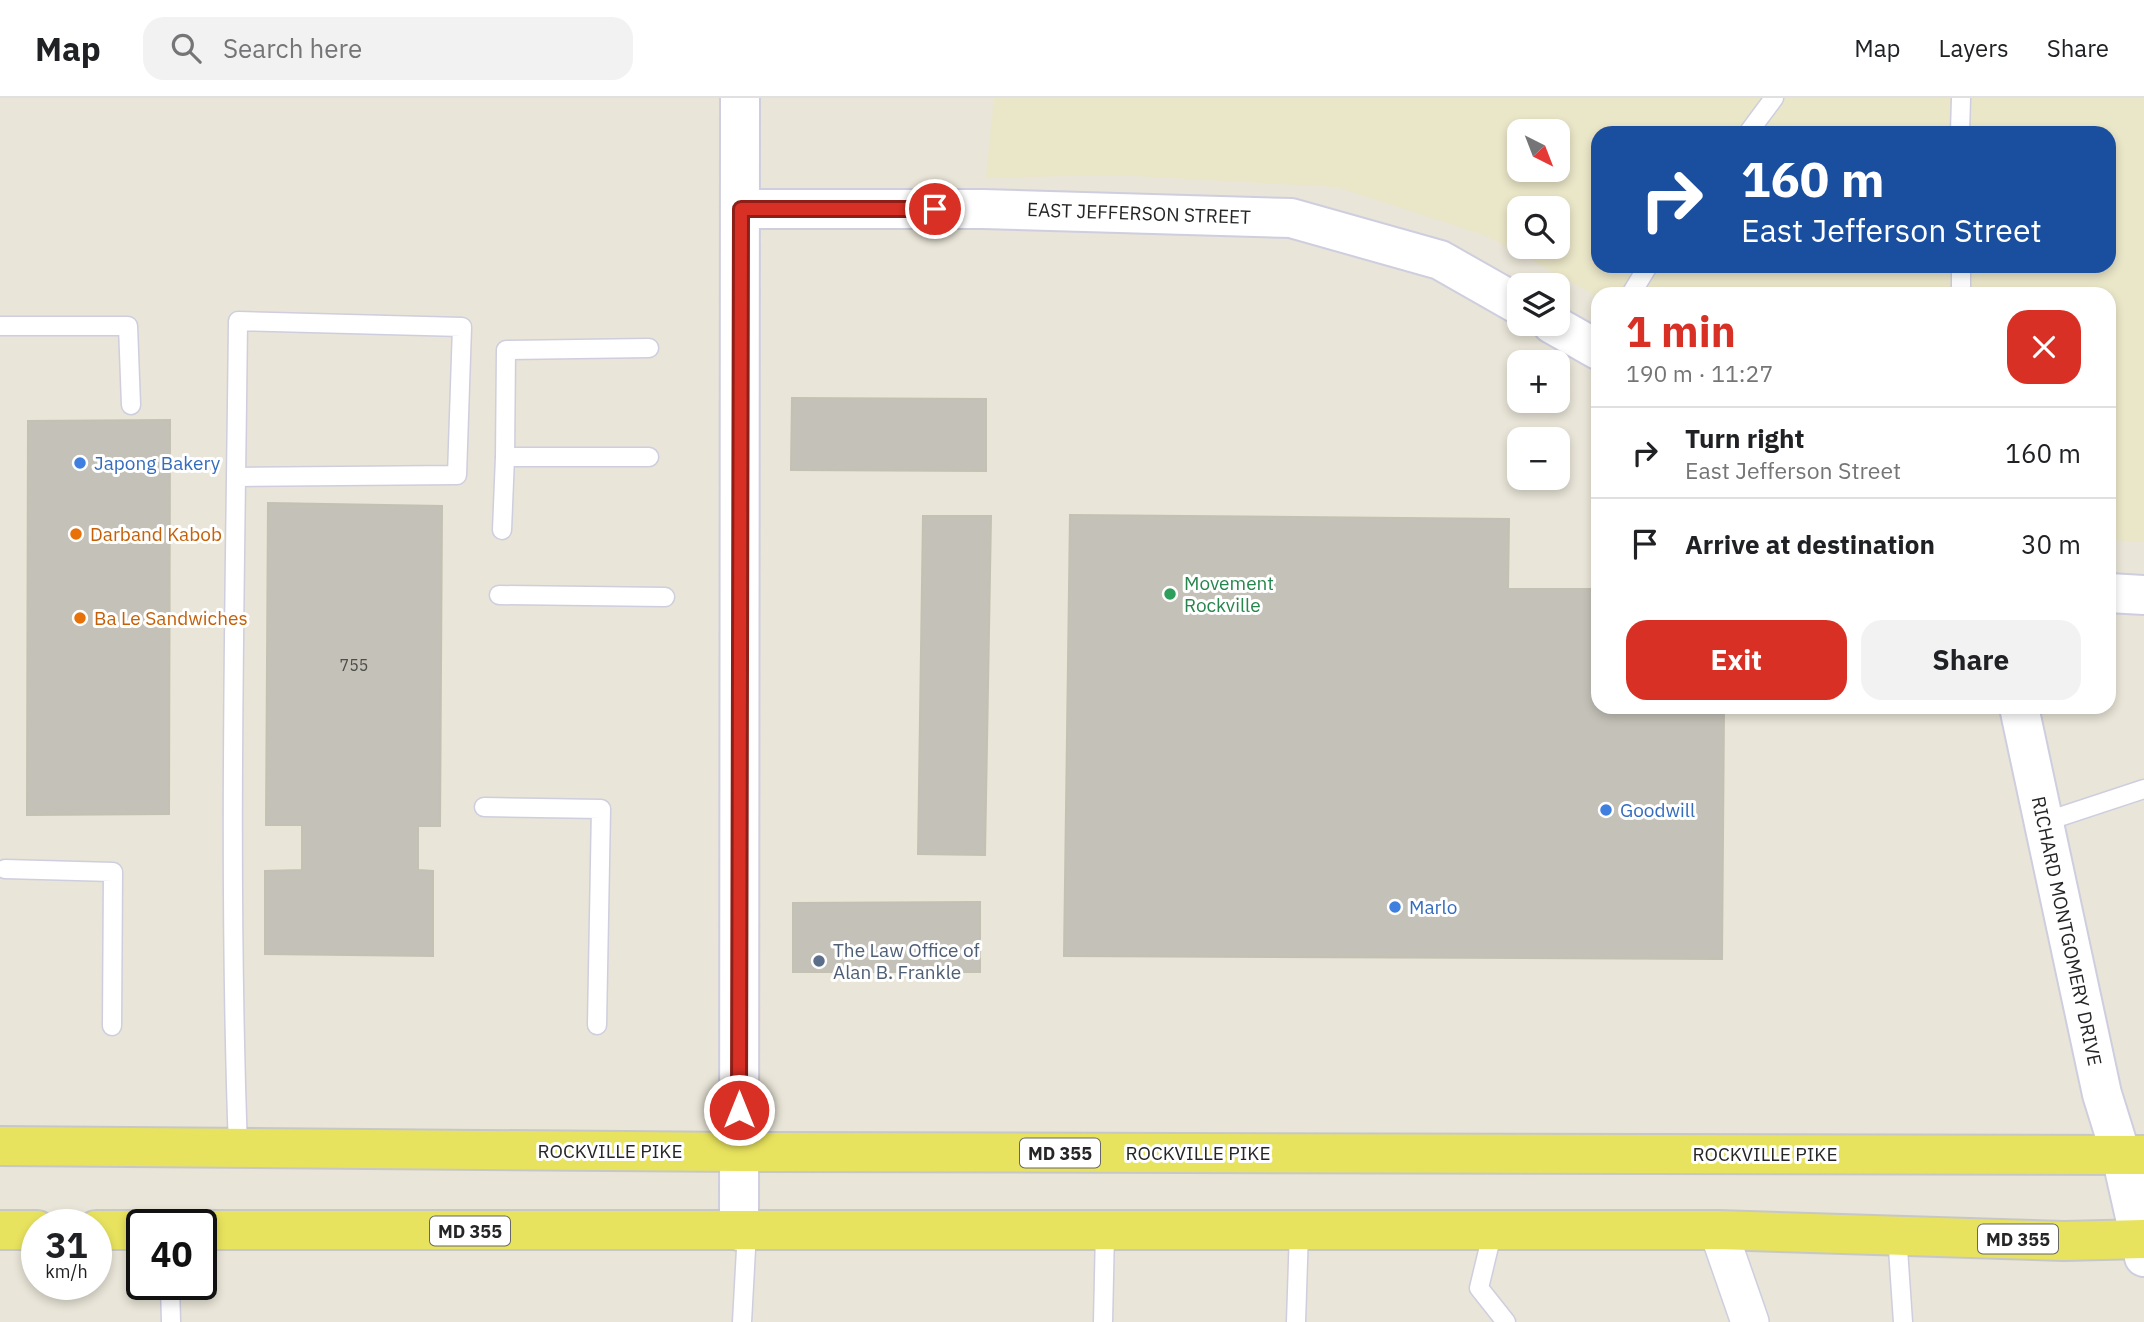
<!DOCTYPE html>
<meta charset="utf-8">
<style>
:root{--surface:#fff;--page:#f2f2f2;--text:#202124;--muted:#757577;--line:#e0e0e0;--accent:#d93025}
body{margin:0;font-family:"IBM Plex Sans",sans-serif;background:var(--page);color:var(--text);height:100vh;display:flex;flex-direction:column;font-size:26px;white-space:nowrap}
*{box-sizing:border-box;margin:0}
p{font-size:23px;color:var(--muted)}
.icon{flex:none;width:38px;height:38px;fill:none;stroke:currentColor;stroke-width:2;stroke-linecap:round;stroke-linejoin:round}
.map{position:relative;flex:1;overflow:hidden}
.sheet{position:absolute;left:1591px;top:189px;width:525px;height:427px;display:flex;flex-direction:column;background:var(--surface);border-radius:21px;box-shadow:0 4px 10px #0003}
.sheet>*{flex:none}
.banner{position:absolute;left:1591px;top:28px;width:525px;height:147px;border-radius:21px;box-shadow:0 4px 10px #0003;background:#1a4fa0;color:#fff;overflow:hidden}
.needle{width:46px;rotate:138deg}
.buttons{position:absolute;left:1507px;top:21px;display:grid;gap:14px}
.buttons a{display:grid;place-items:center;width:63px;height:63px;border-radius:14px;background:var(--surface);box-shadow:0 4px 10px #0003;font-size:35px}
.speed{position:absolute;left:21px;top:1111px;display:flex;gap:14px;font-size:35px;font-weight:700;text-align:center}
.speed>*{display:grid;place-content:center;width:91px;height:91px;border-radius:50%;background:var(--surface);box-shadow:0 4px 10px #0003;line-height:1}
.speed small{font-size:18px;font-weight:400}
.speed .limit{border:4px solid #111;border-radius:10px;background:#fff;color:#111}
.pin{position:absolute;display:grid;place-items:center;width:60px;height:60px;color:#fff;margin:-30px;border:4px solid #fff;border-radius:50%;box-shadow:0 2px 7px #0007}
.me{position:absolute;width:77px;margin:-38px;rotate:0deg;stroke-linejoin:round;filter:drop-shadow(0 0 5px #0008)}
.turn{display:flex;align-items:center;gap:24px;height:147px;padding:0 35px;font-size:32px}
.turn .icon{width:91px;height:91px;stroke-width:2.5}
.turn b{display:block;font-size:49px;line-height:60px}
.round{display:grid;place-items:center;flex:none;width:74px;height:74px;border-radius:21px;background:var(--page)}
.head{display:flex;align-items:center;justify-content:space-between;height:119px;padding:0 35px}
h1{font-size:42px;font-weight:700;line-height:52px;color:var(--accent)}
.primary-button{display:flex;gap:14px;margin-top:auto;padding:14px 35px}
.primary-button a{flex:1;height:80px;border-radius:21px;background:var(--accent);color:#fff;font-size:28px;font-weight:700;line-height:80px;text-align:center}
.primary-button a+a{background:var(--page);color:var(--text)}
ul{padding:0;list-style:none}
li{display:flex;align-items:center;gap:21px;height:91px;padding:0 35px;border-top:2px solid var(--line)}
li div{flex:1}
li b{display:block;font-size:26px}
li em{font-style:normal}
header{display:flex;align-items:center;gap:42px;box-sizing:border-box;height:98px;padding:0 35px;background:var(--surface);border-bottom:2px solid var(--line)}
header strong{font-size:33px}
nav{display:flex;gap:38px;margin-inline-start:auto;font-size:24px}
.search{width:490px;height:63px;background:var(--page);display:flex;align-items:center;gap:18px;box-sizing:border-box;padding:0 24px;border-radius:21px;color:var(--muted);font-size:26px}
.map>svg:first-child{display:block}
</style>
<header>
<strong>Map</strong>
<div class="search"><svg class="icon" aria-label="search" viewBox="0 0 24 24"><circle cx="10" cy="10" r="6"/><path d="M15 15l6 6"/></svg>Search here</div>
<nav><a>Map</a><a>Layers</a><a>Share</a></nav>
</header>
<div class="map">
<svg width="2144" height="1224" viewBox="0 0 2144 1224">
<rect width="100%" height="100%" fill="#e9e5d8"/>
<path fill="#eae6c8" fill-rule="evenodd" d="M994,0H2144V444L2109,442V196H1598V199L1487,138L1337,89L1114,77L986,80ZM1519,33H1558V72H1519ZM1598,35H2109V168H1598ZM1519,110H1558V149H1519Z"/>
<g fill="#c4c1b8" stroke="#c3c1b2" stroke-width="2">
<path d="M792,300L986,301V373L791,372Z"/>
<path d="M170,322L169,716L27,717L28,323Z"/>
<path d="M268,405L442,408L440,728H418V772L433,773V858L265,856V773L302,772V727H266Z"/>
<path d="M1070,417L1509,421L1508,491H1598V609H1724L1722,861L1064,858Z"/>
<path d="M923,418H991L985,757L918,756Z"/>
<path d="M980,804V874H793V805Z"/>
</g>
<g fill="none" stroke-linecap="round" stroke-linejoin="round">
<g stroke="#cecedf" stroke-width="21">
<g id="service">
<path d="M1748,35L1774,0"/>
<path d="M1960,35L1961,0"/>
<path d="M1961,168V196"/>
<path d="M1631,196L1648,168"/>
<path d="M0,228H128L131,307"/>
<path d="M505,359L506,252L649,250"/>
<path d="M237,379L457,377L462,229L238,223C235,498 228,775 238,1050"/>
<path d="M502,432L505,359H649"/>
<path d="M499,497L665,499"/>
<path d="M484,709L601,711L597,927"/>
<path d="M2044,724L2144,691"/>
<path d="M5,771L113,774L112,928"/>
<path d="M1493,1132L1479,1190L1506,1224"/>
<path d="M1897,1136L1903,1224"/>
<path d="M170,1186L171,1224"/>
<path d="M742,1224L747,1133"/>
<path d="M1103,1224L1105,1133"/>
<path d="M1296,1224L1299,1133"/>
</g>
</g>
<g stroke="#cecedf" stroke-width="40">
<path id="minor" d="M1718,1132L1750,1224"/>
</g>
<g stroke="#cecedf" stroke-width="42">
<g id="tertiary">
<path d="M741,111H983L1291,120L1440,162L1519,207"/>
<path d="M1552,226L1598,252"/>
<path d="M2109,495L2144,497"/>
<path d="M2019,609L2102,996L2121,1057L2144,1159"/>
<path d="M739,1133L740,0"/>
</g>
</g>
<g stroke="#c7c7c7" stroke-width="42">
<g id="primary">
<path d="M0,1048L739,1054L2144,1057"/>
<path d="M0,1132H37"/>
<path d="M96,1132H142"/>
<path d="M201,1132H1718L2064,1143L2144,1141"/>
</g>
</g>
<use href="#service" stroke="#fff" stroke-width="18"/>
<use href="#minor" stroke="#fff" stroke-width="37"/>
<use href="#tertiary" stroke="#fff" stroke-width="38"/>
<use href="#primary" stroke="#e8e35e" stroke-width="38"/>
</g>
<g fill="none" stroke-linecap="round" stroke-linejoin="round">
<g stroke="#8d1f18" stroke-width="18">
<path id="route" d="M739,1012L741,111H935"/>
</g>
<use href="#route" stroke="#d93025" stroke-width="12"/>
</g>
<g fill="#3f7fe0" stroke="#fff" stroke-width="2.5">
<circle cx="80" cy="365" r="7"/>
<circle cx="1606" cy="712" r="7"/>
<circle cx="1395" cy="809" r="7"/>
</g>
<g fill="#e8710a" stroke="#fff" stroke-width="2.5">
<circle cx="76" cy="436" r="7"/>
<circle cx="80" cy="520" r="7"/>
</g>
<circle fill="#2e9e5b" stroke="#fff" stroke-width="2.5" cx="1170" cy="496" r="7"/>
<circle fill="#5c6f8a" stroke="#fff" stroke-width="2.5" cx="819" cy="863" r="7"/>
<g text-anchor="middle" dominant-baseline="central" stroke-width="6" stroke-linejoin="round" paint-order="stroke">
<g font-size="16" fill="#4e4d4a">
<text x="354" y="567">755</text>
</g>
<g fill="#fff" stroke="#676767" stroke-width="2">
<rect x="1020" y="1040.5" width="80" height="29" rx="5"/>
<rect x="430" y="1118.5" width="80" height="29" rx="5"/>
<rect x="1978" y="1126.5" width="80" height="29" rx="5"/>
</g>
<g font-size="18" font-weight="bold" fill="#262626">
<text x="1060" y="1055">MD 355</text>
<text x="470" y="1133">MD 355</text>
<text x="2018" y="1141">MD 355</text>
</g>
<g font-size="19" fill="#262626" stroke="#fff">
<text transform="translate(1139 115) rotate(2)">EAST JEFFERSON STREET</text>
<text transform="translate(2067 833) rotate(78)">RICHARD MONTGOMERY DRIVE</text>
<text x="610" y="1053">ROCKVILLE PIKE</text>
<text x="1198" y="1055">ROCKVILLE PIKE</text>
<text x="1765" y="1056">ROCKVILLE PIKE</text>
</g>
<g font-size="19" fill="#366cbe" stroke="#fff" text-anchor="start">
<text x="94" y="365">Japong Bakery</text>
<text x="1620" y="712">Goodwill</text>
<text x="1409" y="809">Marlo</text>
</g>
<g font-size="19" fill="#c56008" stroke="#fff" text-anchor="start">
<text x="90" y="436">Darband Kabob</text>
<text x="94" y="520">Ba Le Sandwiches</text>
</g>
<g font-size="19" fill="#27864d" stroke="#fff" text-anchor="start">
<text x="1184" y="485">Movement<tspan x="1184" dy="22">Rockville</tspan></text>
</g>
<g font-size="19" fill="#4e5e75" stroke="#fff" text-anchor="start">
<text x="833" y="852">The Law Office of<tspan x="833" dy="22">Alan B. Frankle</tspan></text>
</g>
</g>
</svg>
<div class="buttons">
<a><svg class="needle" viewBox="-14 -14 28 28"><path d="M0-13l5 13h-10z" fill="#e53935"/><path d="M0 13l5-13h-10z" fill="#757577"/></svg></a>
<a><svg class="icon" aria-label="search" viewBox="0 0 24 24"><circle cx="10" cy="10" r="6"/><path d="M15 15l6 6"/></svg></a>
<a><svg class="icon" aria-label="layers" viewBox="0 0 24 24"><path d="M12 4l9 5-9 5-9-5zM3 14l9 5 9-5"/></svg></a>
<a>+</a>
<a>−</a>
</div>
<div class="speed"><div>31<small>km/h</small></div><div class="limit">40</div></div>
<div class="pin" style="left:935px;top:111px;background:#d93025"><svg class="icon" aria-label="arrive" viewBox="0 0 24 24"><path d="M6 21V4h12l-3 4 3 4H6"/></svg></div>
<svg class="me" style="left:739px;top:1012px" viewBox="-20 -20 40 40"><circle r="17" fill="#d93025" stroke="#fff" stroke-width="3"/><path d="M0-11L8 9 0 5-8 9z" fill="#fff"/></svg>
<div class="banner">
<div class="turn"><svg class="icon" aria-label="right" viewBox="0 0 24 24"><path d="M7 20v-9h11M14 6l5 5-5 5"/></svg><div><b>160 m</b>East Jefferson Street</div></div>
</div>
<section class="sheet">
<div class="head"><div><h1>1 min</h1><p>190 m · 11:27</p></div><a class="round" style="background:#d93025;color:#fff"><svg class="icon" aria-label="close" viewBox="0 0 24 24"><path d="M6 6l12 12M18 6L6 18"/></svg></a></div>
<ul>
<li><svg class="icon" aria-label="right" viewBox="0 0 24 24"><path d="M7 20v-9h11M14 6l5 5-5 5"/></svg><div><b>Turn right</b><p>East Jefferson Street</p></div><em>160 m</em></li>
<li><svg class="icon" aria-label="arrive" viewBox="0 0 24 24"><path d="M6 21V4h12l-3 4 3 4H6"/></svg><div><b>Arrive at destination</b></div><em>30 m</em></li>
</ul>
<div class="primary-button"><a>Exit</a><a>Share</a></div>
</section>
</div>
